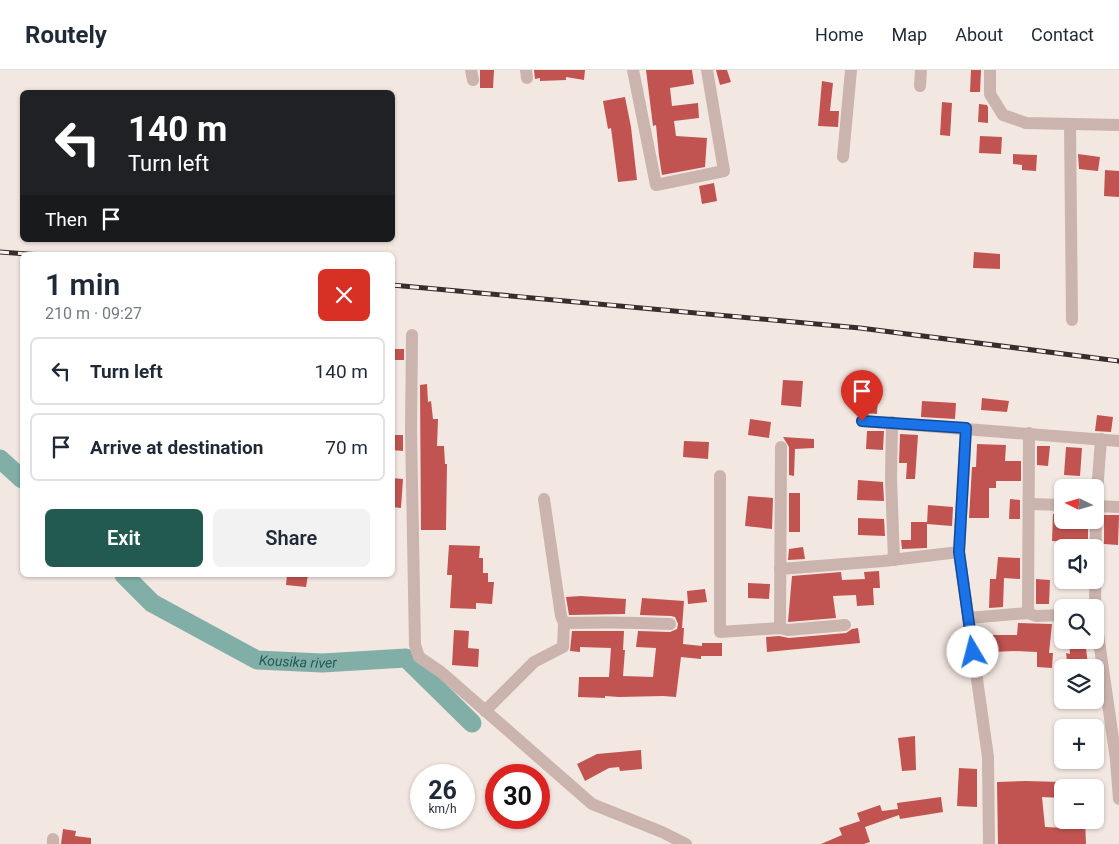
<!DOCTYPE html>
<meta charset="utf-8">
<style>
:root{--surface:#fff;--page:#f2f2f3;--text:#1f2937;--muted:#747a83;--line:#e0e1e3;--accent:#225a51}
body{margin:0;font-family:Roboto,sans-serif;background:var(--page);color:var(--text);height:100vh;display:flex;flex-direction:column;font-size:19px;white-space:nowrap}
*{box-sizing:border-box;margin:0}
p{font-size:16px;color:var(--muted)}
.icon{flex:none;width:28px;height:28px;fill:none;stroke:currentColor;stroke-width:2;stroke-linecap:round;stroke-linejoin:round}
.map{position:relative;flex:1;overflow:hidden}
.sheet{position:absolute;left:20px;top:182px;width:375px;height:325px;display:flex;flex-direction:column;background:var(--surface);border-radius:8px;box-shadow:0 1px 4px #0004}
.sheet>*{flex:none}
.top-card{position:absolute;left:20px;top:20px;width:375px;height:152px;border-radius:8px;box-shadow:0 1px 4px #0004;background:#202124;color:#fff;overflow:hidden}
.needle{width:32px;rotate:275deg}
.buttons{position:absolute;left:1054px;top:409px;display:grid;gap:10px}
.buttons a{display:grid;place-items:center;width:50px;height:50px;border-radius:8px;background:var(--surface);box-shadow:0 1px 4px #0004;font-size:25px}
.speed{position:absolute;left:410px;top:694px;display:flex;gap:10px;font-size:25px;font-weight:700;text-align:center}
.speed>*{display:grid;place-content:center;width:65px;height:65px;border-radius:50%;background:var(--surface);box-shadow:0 1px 4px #0004;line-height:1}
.speed small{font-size:12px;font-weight:400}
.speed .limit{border:8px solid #d22;background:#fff;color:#111}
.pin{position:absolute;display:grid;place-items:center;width:42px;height:42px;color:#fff;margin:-51px -21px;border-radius:50% 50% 50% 0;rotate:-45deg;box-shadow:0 0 5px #0007}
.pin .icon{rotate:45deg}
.me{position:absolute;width:55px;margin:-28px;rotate:352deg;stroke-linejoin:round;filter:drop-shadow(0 0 4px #0008)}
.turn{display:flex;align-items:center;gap:18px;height:105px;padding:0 25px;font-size:22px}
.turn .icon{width:65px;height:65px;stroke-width:2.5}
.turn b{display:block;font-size:35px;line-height:42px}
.then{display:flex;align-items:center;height:48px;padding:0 25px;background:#0003;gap:10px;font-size:19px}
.round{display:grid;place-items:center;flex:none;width:52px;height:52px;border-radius:8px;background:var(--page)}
.head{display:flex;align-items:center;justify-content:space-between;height:85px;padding:0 25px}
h1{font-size:30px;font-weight:600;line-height:38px}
.cta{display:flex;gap:10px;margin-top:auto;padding:10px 25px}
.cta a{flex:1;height:58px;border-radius:8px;background:var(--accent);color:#fff;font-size:20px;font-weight:600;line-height:58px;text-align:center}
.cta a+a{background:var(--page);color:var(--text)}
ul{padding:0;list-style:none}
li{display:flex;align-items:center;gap:15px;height:68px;margin:0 10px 8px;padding:0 15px;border:2px solid var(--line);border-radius:8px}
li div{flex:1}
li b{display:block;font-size:19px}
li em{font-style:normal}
header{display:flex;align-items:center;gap:30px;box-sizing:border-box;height:70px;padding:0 25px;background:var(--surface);border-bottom:1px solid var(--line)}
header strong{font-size:24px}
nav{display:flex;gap:28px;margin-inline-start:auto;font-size:18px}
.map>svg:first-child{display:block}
</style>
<header>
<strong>Routely</strong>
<nav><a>Home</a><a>Map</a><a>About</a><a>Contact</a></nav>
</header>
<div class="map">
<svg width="1119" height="774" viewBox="0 0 1119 774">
<rect width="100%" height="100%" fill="#f3e7e1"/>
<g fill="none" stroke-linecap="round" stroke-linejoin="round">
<g stroke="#81afa7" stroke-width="19">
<path d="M0,389L22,409"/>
<path id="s1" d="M124,505L152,533L257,590L322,593L406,588L472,653"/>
</g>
</g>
<g fill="#c15451">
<path d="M480,0H494L493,18H480Z"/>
<path d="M534,0H585L584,10L566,7V10L540,11V8L535,9Z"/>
<path d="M646,0H692L694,14L670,18L672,36L698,33L699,48L674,51L676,66L707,68L705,97L662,105L659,86L656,55L653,56Z"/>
<path d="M716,0H727L731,12L720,15Z"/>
<path d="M971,0H981L980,22H970Z"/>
<path d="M822,11L833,13L830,41H839L838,57L818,56Z"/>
<path d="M625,27L631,57L637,110L618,112L611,58L608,59L603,31Z"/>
<path d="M942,32L952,33L950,66L940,65Z"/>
<path d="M979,34L987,35L988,37V53L978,52Z"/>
<path d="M980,66L1002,67L1001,84L979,83Z"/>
<path d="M1013,84L1037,85L1036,101L1022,100V95L1013,94Z"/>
<path d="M1078,84L1100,87L1098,101L1079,99Z"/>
<path d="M1105,100L1119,101V127L1104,126Z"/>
<path d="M714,113L717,131L702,134L699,116Z"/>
<path d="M974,182L1000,184V199L973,198Z"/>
<rect x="392" y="279" width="12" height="11"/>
<path d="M783,310L803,311L801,337L781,335Z"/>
<path d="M427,314L428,332L431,331L433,349H438L437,376H444L445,394H447L446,460H421L420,315Z"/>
<path d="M866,325H878L877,344L864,343Z"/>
<path d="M982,328L1009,331L1007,342L981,340Z"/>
<path d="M922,331L956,333L955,349L921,347Z"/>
<path d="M1097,345L1113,347L1111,362L1095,361Z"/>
<path d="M750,349L771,352L769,368L748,365Z"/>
<path d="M867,361H884L883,380L866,379Z"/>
<path d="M900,364L918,365L915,409H906L907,393H899Z"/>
<path d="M392,365H403V381L392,380Z"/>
<path d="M783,367L814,369V378L795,379L794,406L789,405V377Z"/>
<path d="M684,371L709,372L708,389L683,387Z"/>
<path d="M977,374L1006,375L1005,391H1021V411H996V418H989V448H969L972,397H976Z"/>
<path d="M1037,376H1050L1048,396L1037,395Z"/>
<path d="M1066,377L1082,378L1080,406L1064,405Z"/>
<path d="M392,408L403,409L401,438L392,437Z"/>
<path d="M858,410L883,412L884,431L857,430Z"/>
<rect x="789" y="423" width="11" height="39"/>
<path d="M748,426L773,428L772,459L745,456Z"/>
<path d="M1010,429L1020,430V449H1009Z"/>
<path d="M928,435L953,437L952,456L927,454Z"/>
<path d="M1053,444H1062V450H1088V473L1052,471Z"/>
<path d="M1104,445H1119L1118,475L1104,474Z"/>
<path d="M858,448L884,449L885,466L858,465Z"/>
<path d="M911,452H927V478L902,479L901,470H911Z"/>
<path d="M449,475L480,476L479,488H483V503H488V512H494L492,534L476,533V539L450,538L452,505H447Z"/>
<path d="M803,477L805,489L788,490L789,479Z"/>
<path d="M998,487L1020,488V509L1004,508L1003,537L989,538L990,509H996Z"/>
<path d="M879,501L880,518H873L874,535L857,536L856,525L833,526L836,548L788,552L792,506L841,502L842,510L865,509L864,502Z"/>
<path d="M287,505H308L306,517L286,515Z"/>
<path d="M1036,509L1050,510L1049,534H1036Z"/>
<path d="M748,513L770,514L769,529L748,528Z"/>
<path d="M705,519L707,532L688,534L687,521Z"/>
<path d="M581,526L626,529L625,544L569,545L566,527Z"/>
<path d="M642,528L684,531L682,558H684L683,574L702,576V573H722V586H701V589L681,587L676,627L663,626L619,627L605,626V628L578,627L579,607H609L611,578L580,577V582L570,581L572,561H624L623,580H625L623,606L653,607L656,578L636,577L638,561L670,562L677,559L678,554L675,547L671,546L640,545Z"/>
<path d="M1018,553L1052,554L1049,583H1053L1052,598L1037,597V582L1014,581L992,582V565H1017Z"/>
<path d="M858,558L860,573L767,582L766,567L779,566L789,568L846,563L852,559Z"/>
<path d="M454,560L469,561L468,578L479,579L478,597L452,595Z"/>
<path d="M1069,570H1085L1088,595L1068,598L1066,583L1070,584Z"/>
<path d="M915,666L916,700L902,701L898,668Z"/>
<path d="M641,680L642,699L620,701L619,697L609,698L585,711L577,694L597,684Z"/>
<path d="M959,698L977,699V737L957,736Z"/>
<path d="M1026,711L1062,712V728L1042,727L1045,757L1066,758V750H1085L1086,774H998L997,712Z"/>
<path d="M941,727L943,742L900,749L899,745L865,757L870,772L864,774H821L842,765L839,758L860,751L857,743L880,735L882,741L898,739L897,733Z"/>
<path d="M63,759L76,761L75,766L91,768V774H61Z"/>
</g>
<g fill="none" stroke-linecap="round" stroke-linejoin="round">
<g stroke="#cbb4ad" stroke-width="12">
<path d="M471,0L473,10"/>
<path d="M526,0L527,8"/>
<path d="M633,0L656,115L724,101L707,0"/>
<path d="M990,0V24L1003,45L1026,53L1119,55"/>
<path d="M920,16L921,0"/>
<path d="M1070,54L1072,250"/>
<path d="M843,87L851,0"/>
<path d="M412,265L411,360L415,575L419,587L441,602L592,734L662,762L686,774"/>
<path d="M862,351L1119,371"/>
<path d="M892,352L891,409L894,490"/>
<path d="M1101,369L1096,436L1095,543L1116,690L1119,729"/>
<path d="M720,406V562L780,558L788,560L845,555"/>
<path d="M1030,434L1062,435"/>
<path d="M1095,436L1119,437"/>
<path d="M959,482L966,358"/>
<path d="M780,499L883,491L959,482L988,687L989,774"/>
<path d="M1028,543L1029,363"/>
<path d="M968,548L1028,543L1036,546L1062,545"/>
<path d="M564,553C600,552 634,552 670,554"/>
<path d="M780,558L781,377"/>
<path d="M485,641L534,592L563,577L564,553L561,546L544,429"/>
<path d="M53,774V769"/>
</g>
<g stroke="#392d2b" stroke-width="5">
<g id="rail">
<path d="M0,182L41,185"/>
<path d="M392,215L860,258L1119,291"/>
</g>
</g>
<use href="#rail" stroke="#faf2ee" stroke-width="3" stroke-dasharray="9" stroke-linecap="butt"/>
</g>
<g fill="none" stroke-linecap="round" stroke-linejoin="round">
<g stroke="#114b97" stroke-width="12">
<path id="route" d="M862,351L966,358L959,482L973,582"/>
</g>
<use href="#route" stroke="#1a73e8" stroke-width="9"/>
</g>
<g text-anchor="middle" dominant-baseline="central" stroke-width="5" stroke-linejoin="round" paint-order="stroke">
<g font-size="14" font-style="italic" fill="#225a51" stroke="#faf2ee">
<text stroke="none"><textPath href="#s1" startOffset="200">Kousika river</textPath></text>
</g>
</g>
</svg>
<div class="buttons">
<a><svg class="needle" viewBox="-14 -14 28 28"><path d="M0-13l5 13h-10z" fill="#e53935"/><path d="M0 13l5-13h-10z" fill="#747a83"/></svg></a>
<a><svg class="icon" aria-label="sound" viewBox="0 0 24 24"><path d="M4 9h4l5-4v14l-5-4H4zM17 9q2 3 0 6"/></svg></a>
<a><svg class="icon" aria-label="search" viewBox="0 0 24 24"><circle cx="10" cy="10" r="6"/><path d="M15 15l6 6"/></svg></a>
<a><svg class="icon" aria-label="layers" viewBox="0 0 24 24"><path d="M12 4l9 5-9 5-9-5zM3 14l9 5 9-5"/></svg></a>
<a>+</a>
<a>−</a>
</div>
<div class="speed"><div>26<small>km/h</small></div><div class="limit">30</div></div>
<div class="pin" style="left:862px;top:351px;background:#d93025"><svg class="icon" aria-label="arrive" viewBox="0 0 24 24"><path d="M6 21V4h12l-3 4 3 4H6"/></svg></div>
<svg class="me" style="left:973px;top:582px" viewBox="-20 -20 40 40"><circle r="19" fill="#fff"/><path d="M0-13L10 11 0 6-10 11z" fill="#1a73e8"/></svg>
<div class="top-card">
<div class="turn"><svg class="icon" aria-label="left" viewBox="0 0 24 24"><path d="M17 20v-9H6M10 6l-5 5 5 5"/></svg><div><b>140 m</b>Turn left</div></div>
<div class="then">Then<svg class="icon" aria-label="arrive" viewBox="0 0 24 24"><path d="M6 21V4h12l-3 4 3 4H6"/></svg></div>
</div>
<section class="sheet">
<div class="head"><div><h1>1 min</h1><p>210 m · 09:27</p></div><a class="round" style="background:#d93025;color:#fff"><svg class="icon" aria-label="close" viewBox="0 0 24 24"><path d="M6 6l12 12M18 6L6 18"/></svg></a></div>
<ul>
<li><svg class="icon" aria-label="left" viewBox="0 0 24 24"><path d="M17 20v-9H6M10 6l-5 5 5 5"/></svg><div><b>Turn left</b></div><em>140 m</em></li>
<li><svg class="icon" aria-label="arrive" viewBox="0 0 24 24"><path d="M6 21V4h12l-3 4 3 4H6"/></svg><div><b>Arrive at destination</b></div><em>70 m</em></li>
</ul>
<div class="cta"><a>Exit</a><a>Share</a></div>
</section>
</div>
